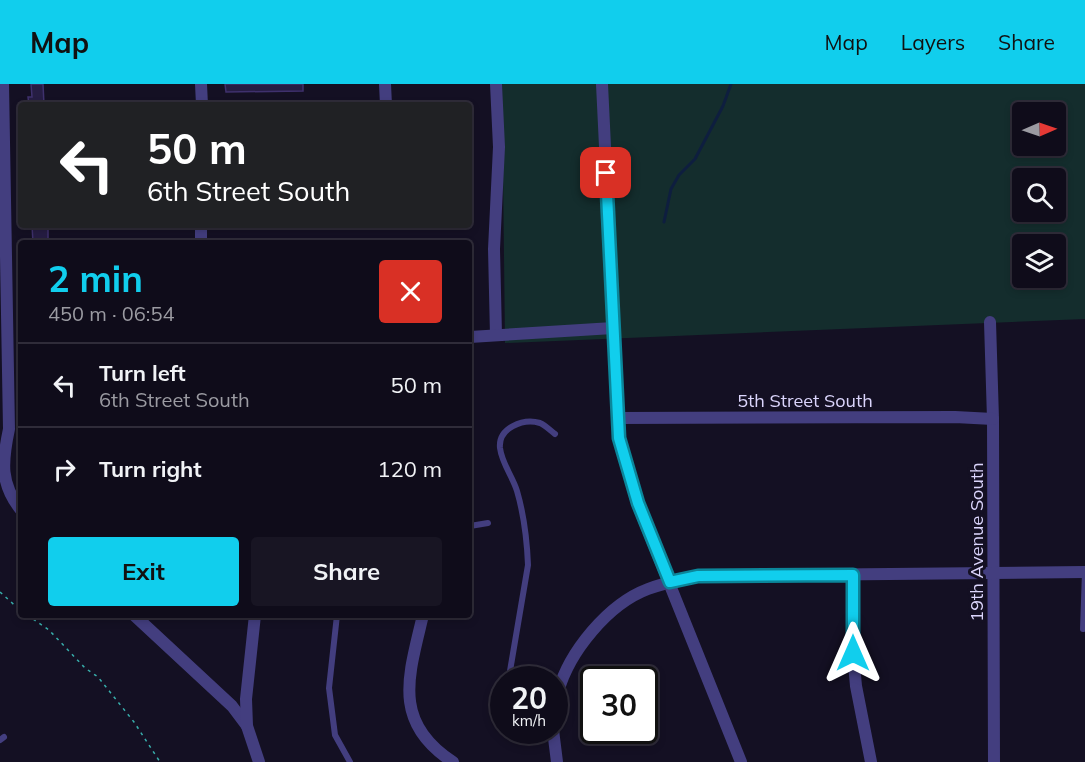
<!DOCTYPE html>
<meta charset="utf-8">
<style>
:root{--surface:#0f0c1a;--page:#181523;--text:#f1f3f6;--muted:#9b9ba2;--line:#2f2c39;--accent:#11ceed}
body{margin:0;font-family:Mulish,sans-serif;background:var(--page);color:var(--text);height:100vh;display:flex;flex-direction:column;font-size:22px;white-space:nowrap}
*{box-sizing:border-box;margin:0}
p{font-size:20px;color:var(--muted)}
.icon{flex:none;width:33px;height:33px;fill:none;stroke:currentColor;stroke-width:2;stroke-linecap:round;stroke-linejoin:round}
.map{position:relative;flex:1;overflow:hidden}
.sheet{position:absolute;left:18px;top:156px;width:454px;height:378px;display:flex;flex-direction:column;background:var(--surface);border-radius:6px;box-shadow:0 3px 9px #0003,0 0 0 2px var(--line)}
.sheet>*{flex:none}
.banner{position:absolute;left:18px;top:18px;width:454px;height:126px;border-radius:6px;box-shadow:0 3px 9px #0003,0 0 0 2px var(--line);background:#202124;color:#fff;overflow:hidden}
.needle{width:39px;rotate:88deg}
.fabs{position:absolute;left:1012px;top:18px;display:grid;gap:12px}
.fabs a{display:grid;place-items:center;width:54px;height:54px;border-radius:6px;background:var(--surface);box-shadow:0 3px 9px #0003,0 0 0 2px var(--line);font-size:30px}
.speed{position:absolute;left:490px;top:582px;display:flex;gap:12px;font-size:30px;font-weight:700;text-align:center}
.speed>*{display:grid;place-content:center;width:78px;height:78px;border-radius:50%;background:var(--surface);box-shadow:0 3px 9px #0003,0 0 0 2px var(--line);line-height:1}
.speed small{font-size:15px;font-weight:400}
.speed .limit{border:3px solid #111;border-radius:9px;background:#fff;color:#111}
.pin{position:absolute;display:grid;place-items:center;width:51px;height:51px;color:#fff;margin:-26px;border-radius:12px;box-shadow:0 3px 9px #0006}
.me{position:absolute;width:66px;margin:-33px;rotate:0deg;stroke-linejoin:round;filter:drop-shadow(0 0 4px #0008)}
.turn{display:flex;align-items:center;gap:21px;height:126px;padding:0 30px;font-size:27px}
.turn .icon{width:78px;height:78px;stroke-width:2.5}
.turn b{display:block;font-size:42px;line-height:51px}
.round{display:grid;place-items:center;flex:none;width:63px;height:63px;border-radius:6px;background:var(--page)}
.head{display:flex;align-items:center;justify-content:space-between;height:102px;padding:0 30px}
h1{font-size:36px;font-weight:700;line-height:45px;color:var(--accent)}
.cta{display:flex;gap:12px;margin-top:auto;padding:12px 30px}
.cta a{flex:1;height:69px;border-radius:6px;background:var(--accent);color:#111;font-size:24px;font-weight:700;line-height:69px;text-align:center}
.cta a+a{background:var(--page);color:var(--text)}
ul{padding:0;list-style:none}
li{display:flex;align-items:center;gap:18px;height:84px;padding:0 30px;border-top:2px solid var(--line)}
li div{flex:1}
li b{display:block;font-size:22px}
li em{font-style:normal}
header{display:flex;align-items:center;gap:36px;box-sizing:border-box;height:84px;padding:0 30px;background:var(--accent);color:#111}
header strong{font-size:28px}
nav{display:flex;gap:33px;margin-inline-start:auto;font-size:21px}
.map>svg:first-child{display:block}
</style>
<header>
<strong>Map</strong>
<nav><a>Map</a><a>Layers</a><a>Share</a></nav>
</header>
<div class="map">
<svg width="1085" height="678" viewBox="0 0 1085 678">
<rect width="100%" height="100%" fill="#141023"/>
<path fill="#142d2d" fill-rule="evenodd" d="M502,0H1085V235L505,259ZM1023,28H1056V62H1023ZM1023,94H1056V128H1023ZM1023,160H1056V194H1023Z"/>
<g fill="none" stroke-linecap="round" stroke-linejoin="round">
<path stroke="#0e1e3f" stroke-width="3" d="M664,138L671,105L679,91L695,75L723,22L731,0"/>
</g>
<g fill="#261d43" stroke="#3f316d" stroke-width="1.5">
<path d="M31,0H43L44,21H29L28,13H32Z"/>
<path d="M225,0H303V7L226,8Z"/>
<path d="M32,141H48V159H33Z"/>
</g>
<g fill="none" stroke-linecap="round" stroke-linejoin="round">
<g stroke="#38aeab" stroke-width="1.5" stroke-dasharray="3 4.5" stroke-linecap="butt">
<path d="M0,508L21,527"/>
<path d="M27,531L49,546L85,584L98,593L134,638L160,678"/>
</g>
<g stroke="#433e7f" stroke-width="6">
<path d="M470,442L488,439"/>
<path d="M337,531L329,604L335,651L350,678"/>
<path d="M1083,545L1085,488"/>
<path d="M511,596L510,587L528,481C527,456 524,431 517,407C513,393 502,380 500,364C498,344 523,334 540,339C545,341 551,347 555,350"/>
<path d="M0,656L4,653"/>
</g>
<g stroke="#433e7f" stroke-width="12">
<path d="M3,0L9,345C2,378 0,400 21,426"/>
<path d="M201,0L202,21"/>
<path d="M385,0L386,21"/>
<path d="M602,0L619,354L637,419L741,678"/>
<path d="M201,159V141"/>
<path d="M990,238L993,335L994,678"/>
<path d="M496,251L494,165L499,63L496,0"/>
<path d="M470,253L613,244"/>
<path d="M618,334L955,333L993,335"/>
<path d="M853,491V569L856,602L871,678"/>
<path d="M134,531L232,622L247,642"/>
<path d="M255,531L246,615L247,642L259,678"/>
<path d="M423,531C409,591 391,638 453,678"/>
<path d="M555,631C556,624 556,615 558,608C569,568 608,520 648,505C664,499 681,496 697,492L1085,488"/>
<path d="M553,646L557,678"/>
</g>
</g>
<g fill="none" stroke-linecap="round" stroke-linejoin="round">
<g stroke="#0b869a" stroke-width="15">
<path id="route" d="M606,89L619,354L638,419L670,498L698,492L853,491V569"/>
</g>
<use href="#route" stroke="#11ceed" stroke-width="10"/>
</g>
<g text-anchor="middle" dominant-baseline="central" stroke-width="6" stroke-linejoin="round" paint-order="stroke">
<g font-size="18" fill="#dbd5fc" stroke="#141023">
<text x="805" y="316">5th Street South</text>
<text transform="translate(976 458) rotate(-90)">19th Avenue South</text>
</g>
</g>
</svg>
<div class="fabs">
<a><svg class="needle" viewBox="-14 -14 28 28"><path d="M0-13l5 13h-10z" fill="#e53935"/><path d="M0 13l5-13h-10z" fill="#9b9ba2"/></svg></a>
<a><svg class="icon" aria-label="search" viewBox="0 0 24 24"><circle cx="10" cy="10" r="6"/><path d="M15 15l6 6"/></svg></a>
<a><svg class="icon" aria-label="layers" viewBox="0 0 24 24"><path d="M12 4l9 5-9 5-9-5zM3 14l9 5 9-5"/></svg></a>
</div>
<div class="speed"><div>20<small>km/h</small></div><div class="limit">30</div></div>
<div class="pin" style="left:606px;top:89px;background:#d93025"><svg class="icon" aria-label="arrive" viewBox="0 0 24 24"><path d="M6 21V4h12l-3 4 3 4H6"/></svg></div>
<svg class="me" style="left:853px;top:569px" viewBox="-20 -20 40 40"><path d="M0-17L14 15 0 8-14 15z" fill="#11ceed" stroke="#fff" stroke-width="4"/></svg>
<div class="banner">
<div class="turn"><svg class="icon" aria-label="left" viewBox="0 0 24 24"><path d="M17 20v-9H6M10 6l-5 5 5 5"/></svg><div><b>50 m</b>6th Street South</div></div>
</div>
<section class="sheet">
<div class="head"><div><h1>2 min</h1><p>450 m · 06:54</p></div><a class="round" style="background:#d93025;color:#fff"><svg class="icon" aria-label="close" viewBox="0 0 24 24"><path d="M6 6l12 12M18 6L6 18"/></svg></a></div>
<ul>
<li><svg class="icon" aria-label="left" viewBox="0 0 24 24"><path d="M17 20v-9H6M10 6l-5 5 5 5"/></svg><div><b>Turn left</b><p>6th Street South</p></div><em>50 m</em></li>
<li><svg class="icon" aria-label="right" viewBox="0 0 24 24"><path d="M7 20v-9h11M14 6l5 5-5 5"/></svg><div><b>Turn right</b></div><em>120 m</em></li>
</ul>
<div class="cta"><a>Exit</a><a>Share</a></div>
</section>
</div>
